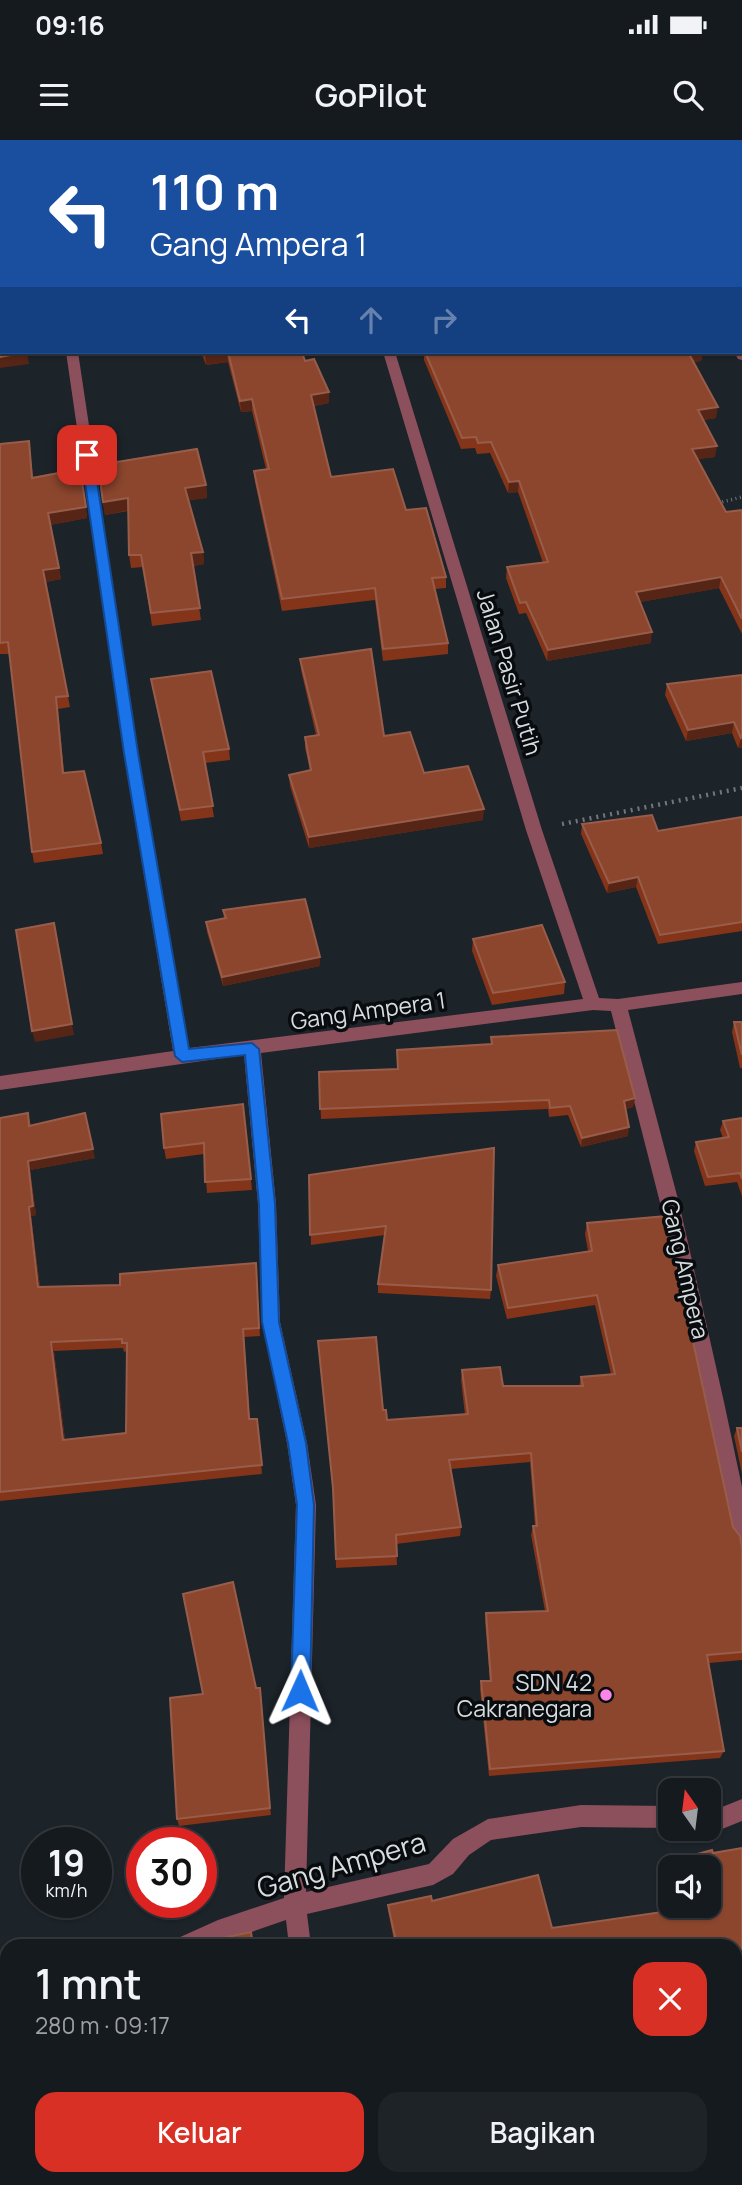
<!DOCTYPE html>
<html lang="id">
<meta charset="utf-8">
<style>
:root{--surface:#151a1f;--page:#1e2328;--text:#f1f3f6;--muted:#9da1a4;--line:#34383d;--accent:#d93025}
body{margin:0;font-family:Manrope,sans-serif;background:var(--page);color:var(--text);height:100vh;display:flex;flex-direction:column;font-size:26px;white-space:nowrap}
*{box-sizing:border-box;margin:0}
p{font-size:23px;color:var(--muted)}
.icon{flex:none;width:38px;height:38px;fill:none;stroke:currentColor;stroke-width:2;stroke-linecap:round;stroke-linejoin:round}
.map{position:relative;flex:1;overflow:hidden}
.panel{position:absolute;left:0px;top:1799px;width:742px;height:247px;display:flex;flex-direction:column;background:var(--surface);border-radius:21px 21px 0 0;box-shadow:0 2px 5px #0004,0 0 0 2px var(--line)}
.panel>*{flex:none}
.guide{position:absolute;left:0px;top:0px;width:742px;height:214px;box-shadow:0 2px 5px #0004,0 0 0 2px var(--line);background:#1a4fa0;color:#fff;overflow:hidden}
.needle{width:46px;rotate:346deg}
.tools{position:absolute;left:658px;top:1638px;display:grid;gap:14px}
.tools a{display:grid;place-items:center;width:63px;height:63px;border-radius:14px;background:var(--surface);box-shadow:0 2px 5px #0004,0 0 0 2px var(--line);font-size:35px}
.speed{position:absolute;left:21px;top:1687px;display:flex;gap:14px;font-size:35px;font-weight:700;text-align:center}
.speed>*{display:grid;place-content:center;width:91px;height:91px;border-radius:50%;background:var(--surface);box-shadow:0 2px 5px #0004,0 0 0 2px var(--line);line-height:1}
.speed small{font-size:18px;font-weight:400}
.speed .limit{border:10px solid #d22;background:#fff;color:#111}
.pin{position:absolute;display:grid;place-items:center;width:60px;height:60px;color:#fff;margin:-30px;border-radius:14px;box-shadow:0 4px 10px #0006}
.me{position:absolute;width:77px;margin:-38px;rotate:1deg;stroke-linejoin:round;filter:drop-shadow(0 0 5px #0008)}
.turn{display:flex;align-items:center;gap:24px;height:147px;padding:0 35px;font-size:32px}
.turn .icon{width:91px;height:91px;stroke-width:2.5}
.turn b{display:block;font-size:49px;line-height:60px}
.lanes{display:flex;align-items:center;height:66px;padding:0 35px;background:#0003;justify-content:center;gap:35px;direction:ltr}
.lanes .off{opacity:.35}
.round{display:grid;place-items:center;flex:none;width:74px;height:74px;border-radius:21px;background:var(--page)}
.summary{display:flex;align-items:center;justify-content:space-between;height:119px;padding:0 35px}
h1{font-size:42px;font-weight:600;line-height:52px}
.button{display:flex;gap:14px;margin-top:auto;padding:14px 35px}
.button a{flex:1;height:80px;border-radius:21px;background:var(--accent);color:#fff;font-size:28px;font-weight:600;line-height:80px;text-align:center}
.button a+a{background:var(--page);color:var(--text)}
.status{display:flex;justify-content:space-between;align-items:center;height:49px;padding:0 35px;background:var(--surface);direction:ltr}
.status svg{height:19px;fill:currentColor}
header{display:flex;justify-content:space-between;align-items:center;height:91px;padding:0 35px;background:var(--surface);font-size:32px;font-weight:600}
.map>svg:first-child{display:block}
</style>
<div class="status"><b>09:16</b><svg viewBox="0 0 49 12"><path d="M0 12V9h3v3zM5 12V6h3v6zM10 12V3h3v9zM15 12V0h3v12zM26 1h20v11H26zM47 4h2v5h-2z"/></svg></div>
<header><svg class="icon" aria-label="menu" viewBox="0 0 24 24"><path d="M4 6h16M4 12h16M4 18h16"/></svg>GoPilot<svg class="icon" aria-label="search" viewBox="0 0 24 24"><circle cx="10" cy="10" r="6"/><path d="M15 15l6 6"/></svg></header>
<div class="map">
<svg width="742" height="2045" viewBox="0 0 742 2045">
<rect width="100%" height="100%" fill="#1c2329"/>
<g fill="none" stroke-linecap="round" stroke-linejoin="round">
<path stroke="#71777c" stroke-width="3.5" stroke-dasharray="1 3.5" stroke-linecap="butt" d="M718,363L742,357"/>
<path stroke="#71777c" stroke-width="4.5" stroke-dasharray="2 5" stroke-linecap="butt" d="M562,684L742,648"/>
<g fill="#8c4f5c" fill-rule="evenodd">
<path d="M33,0H45L46,2H34Z"/>
<rect x="318" y="0" width="12" height="2"/>
<path d="M725,0H737L738,2H726Z"/>
<rect x="740" y="10" width="2" height="8"/>
<path d="M740,208L742,209V220L738,219L734,212H740Z"/>
<path d="M66,212H78L138,613L189,908L583,859L526,690L383,212H395L542,690L599,858L618,859L742,842V854L628,870L679,1063L724,1262L742,1347V1404L735,1402L732,1395L677,1129L611,871L593,870L261,913L276,1064L280,1182L307,1303L316,1365L306,1752L429,1724L453,1699L488,1679L581,1665L670,1666V1688L581,1687L491,1700L469,1715L453,1734L433,1745L307,1774L311,1806H289L286,1780L211,1806H175L178,1798L218,1780L284,1758L296,1365L287,1303L262,1182L258,1064L244,915L0,950V936L173,911L124,613Z"/>
<path d="M742,1659V1681L722,1689H709V1667H722Z"/>
<path d="M7,1883V1906L0,1908V1885Z"/>
<path d="M321,2039H345L346,2045H322Z"/>
</g>
<path fill="#8c4f5c" fill-rule="evenodd" d="M414,0H436L413,2Z"/>
</g>
<g fill="#833419" fill-rule="evenodd">
<path d="M201,212H302L305,221L329,252V263L314,266L331,337L406,370L446,437V448L435,449L448,503V514L383,521L375,460L282,471L255,342L254,331L266,329L252,271L241,272L228,222L206,225Z"/>
<path d="M424,212H703L701,221L694,222L716,278L703,280L715,317L698,319L726,372L742,370V494L719,448L640,462L651,503L547,521L526,473L519,474L506,438L507,427L543,423L518,352L508,353L490,313L477,314L475,308L461,309L424,220Z"/>
<path d="M29,301L33,337L80,329L87,378L50,385L61,439L46,442L70,567L58,569L64,633L101,703L103,714L34,723L32,712L9,514H0V304Z"/>
<path d="M98,325L206,345L207,358L188,360L203,412L204,424L193,426L201,480L152,486L143,427L131,428L129,415L128,371L105,375Z"/>
<path d="M300,519L424,633L483,680L309,708L290,646L289,635L310,630L305,608V597L316,595L301,530Z"/>
<path d="M742,535V608H738L732,593L686,601L665,555L667,544Z"/>
<path d="M151,539L229,609L230,620L205,623L214,677L181,681L153,550Z"/>
<path d="M742,677V791L658,804L636,747L607,753L581,694L582,684L658,691Z"/>
<path d="M223,770L320,826L223,846L207,792L206,782L224,779Z"/>
<path d="M473,799L565,842L564,854L492,865L472,811Z"/>
<path d="M734,882H742V928H740L732,892Z"/>
<path d="M491,897L635,958L633,967L626,969L628,996L581,1007L568,975L549,977L548,969L321,979L319,932L397,929V910L491,904Z"/>
<path d="M243,964L252,1050L207,1053L204,1014L166,1019L164,1008Z"/>
<path d="M28,973L31,986L95,1018L30,1030L36,1075L31,1076L40,1147L120,1145L256,1123L260,1196L244,1197L250,1279H257L262,1334L0,1361V978ZM123,1208L124,1212L127,1211L126,1293L65,1300L54,1211Z"/>
<path d="M742,978V1056L737,1042L705,1046L694,1011L696,1002L723,998L720,990L723,981Z"/>
<path d="M309,1035L491,1150L490,1159L378,1153V1144L385,1095L311,1105Z"/>
<path d="M587,1083L733,1387L742,1408V1520L709,1523L724,1611L720,1618L489,1636L480,1549L481,1541H490L485,1481L486,1473L545,1471L531,1395L533,1386H535L530,1322L451,1329L461,1387L460,1396L396,1404L397,1425L336,1428L334,1356L318,1201L383,1270L387,1280L465,1275L461,1240L462,1230L503,1246H579L581,1237L611,1234L595,1165L507,1179L496,1136L498,1125L588,1111L585,1094Z"/>
<path d="M737,1288H742V1334L734,1296Z"/>
<path d="M256,1548L271,1675L179,1686L177,1679Z"/>
<path d="M742,1708V1845L735,1847V1806H395L388,1770V1765L431,1756L432,1761L538,1735L552,1788L671,1771L658,1729L661,1724L712,1710L713,1713ZM670,1727H709V1766H670Z"/>
<path d="M735,1928L742,2045H735L733,2039H735Z"/>
</g>
<g fill="#562516">
<rect x="740" y="112" width="2" height="11"/>
<path d="M27,212L29,224L0,228V217Z"/>
<path d="M217,212H227L228,222L206,225L205,214Z"/>
<path d="M688,212H703L701,221L687,223Z"/>
<path d="M329,252V263L311,266V255Z"/>
<path d="M252,259V271L241,272L240,261Z"/>
<path d="M718,267L716,278L696,281L698,270Z"/>
<path d="M717,306L715,317L691,320L692,309Z"/>
<path d="M519,341L518,352L508,353L509,342Z"/>
<path d="M206,345L207,358L186,361L185,348Z"/>
<path d="M128,358L130,370L105,375L103,362Z"/>
<path d="M86,367L87,378L50,385L48,373Z"/>
<path d="M203,412L204,424L192,426L191,413Z"/>
<path d="M59,428L61,439L45,442L43,430Z"/>
<path d="M721,437L719,448L635,463L636,452Z"/>
<path d="M652,492L651,503L547,521L548,510Z"/>
<path d="M56,557L58,569L65,644L63,633Z"/>
<path d="M734,582L732,593L686,601L688,590Z"/>
<path d="M742,597V608H738L741,598Z"/>
<path d="M484,669L483,680L309,708V697Z"/>
<path d="M638,737L636,747L607,753L609,743Z"/>
<path d="M54,783L74,895L35,902L32,891Z"/>
<path d="M320,817V826L223,846L222,837Z"/>
<path d="M635,958L633,967L623,970L624,961Z"/>
<path d="M629,987L628,996L581,1007L582,998Z"/>
<path d="M93,1009L95,1018L30,1030L36,1075L31,1076L41,1156L38,1147L29,1067L28,1021Z"/>
<path d="M51,1202L54,1211L66,1308L63,1300Z"/>
<path d="M742,1842V1845L735,1847V1844Z"/>
</g>
<g fill="#8c462e" stroke="#985d4a" stroke-width="2" fill-rule="evenodd">
<path d="M0,0H23L24,2H2V41L0,39Z"/>
<path d="M642,0H720L721,2H643Z"/>
<path d="M740,29L742,32V112H740Z"/>
<path d="M2,44V212H27L0,217V47Z"/>
<path d="M228,212H302L305,221L314,219L329,252L311,255L331,337L393,329L406,370L426,368L446,437L432,438L448,503L383,509L375,448L282,459L254,331L269,329L252,259L240,261Z"/>
<path d="M425,212H691H688L718,267L698,270L717,306L692,309L726,372L742,370V479L721,437L636,452L652,492L548,510L526,462L520,463L507,427L548,422L519,341L509,342L491,302L478,303L476,297L462,298Z"/>
<path d="M29,301L32,338L80,329L86,367L48,373L59,428L43,430L68,556L56,557L63,633L84,631L101,703L32,712L8,502L0,503V304Z"/>
<path d="M197,309L206,345L185,348L203,412L191,413L200,468L151,473L141,415H129L128,358L103,362L98,325Z"/>
<path d="M371,509L384,596L410,592L424,633L468,626L484,669L309,697L289,635L311,630L305,597L319,595L300,519Z"/>
<path d="M211,531L229,609L203,612L213,666L180,670L151,539Z"/>
<path d="M742,535V597L741,598L734,582L688,590L667,544Z"/>
<path d="M652,675L658,691L742,677V782L660,795L638,737L609,743L582,684Z"/>
<path d="M305,759L320,817L222,837L206,782L226,778L223,770Z"/>
<path d="M54,783L72,884L32,891L16,790Z"/>
<path d="M542,785L565,842L493,853L473,799Z"/>
<path d="M734,882H742V915Z"/>
<path d="M617,890L635,958L624,961L629,987L582,998L570,966L550,968L549,960L320,969L319,932L398,929L397,910L492,904L491,897Z"/>
<path d="M243,964L251,1039L205,1042L204,1003L164,1008L161,974Z"/>
<path d="M28,973L29,986L85,973L93,1009L28,1021L33,1066L29,1067L38,1147L120,1145V1134L256,1123L259,1188L243,1189L249,1279H257L262,1325L0,1352V978ZM122,1199V1203H127L126,1293L63,1300L51,1202Z"/>
<path d="M742,978V1039L740,1033L708,1037L696,1002L729,997L723,981Z"/>
<path d="M494,1008L491,1150L378,1144L386,1086L310,1095L309,1035Z"/>
<path d="M666,1076L733,1387L740,1396L742,1408V1512L707,1515L724,1611L490,1629L481,1541H491L486,1473L548,1471L533,1386H537L531,1313L449,1320L461,1387L396,1395L397,1416L336,1419L333,1348L318,1201L376,1197L383,1270H386L387,1280L468,1274L462,1230L500,1227L503,1246H583L581,1237L615,1234L597,1155L508,1168L498,1125L592,1111L587,1083Z"/>
<path d="M737,1288H742V1312Z"/>
<path d="M233,1442L256,1548H260L270,1668L177,1679L170,1558L203,1554L183,1454Z"/>
<path d="M742,1708V1842L735,1844V1806H397L388,1765L431,1756L432,1761L538,1735L552,1788L676,1770L674,1766H709V1727H670V1753L661,1724L712,1710L713,1713Z"/>
<path d="M251,1792L253,1806H190V1805Z"/>
<path d="M742,1927V2045H739L735,2028V1928Z"/>
<path d="M101,2039H213L214,2045H102Z"/>
<path d="M414,2039H539L540,2045H415Z"/>
</g>
<path fill="#1a73e8" stroke="#114b97" stroke-width="2" d="M87,311L93,315L138,613L189,909L252,903L259,909L275,1064L279,1182L306,1303L314,1365L310,1551L307,1557L300,1560L294,1557L291,1551L297,1365L288,1303L262,1182L259,1064L245,915L182,922L175,916L124,613L81,315Z"/>
<circle fill="#fa87e7" stroke="#090c0f" stroke-width="2.5" cx="606" cy="1555" r="7"/>
<g text-anchor="middle" dominant-baseline="central" stroke-width="7" stroke-linejoin="round" paint-order="stroke">
<g font-size="23" fill="#d7dcdf" stroke="#090c0f">
<text transform="translate(510 532) rotate(73)">Jalan Pasir Putih</text>
<text transform="translate(368 870) rotate(-8)">Gang Ampera 1</text>
<text transform="translate(686 1129) rotate(77)">Gang Ampera</text>
</g>
<g font-size="23" fill="#d7dcdf" stroke="#090c0f" text-anchor="end">
<text x="592" y="1542">SDN 42<tspan x="592" dy="26">Cakranegara</tspan></text>
</g>
<g font-size="28" fill="#d7dcdf" stroke="#090c0f">
<text transform="translate(341 1724) rotate(-16)">Gang Ampera</text>
</g>
</g>
</svg>
<div class="tools">
<a><svg class="needle" viewBox="-14 -14 28 28"><path d="M0-13l5 13h-10z" fill="#e53935"/><path d="M0 13l5-13h-10z" fill="#9da1a4"/></svg></a>
<a><svg class="icon" aria-label="sound" viewBox="0 0 24 24"><path d="M4 9h4l5-4v14l-5-4H4zM17 9q2 3 0 6"/></svg></a>
</div>
<div class="speed"><div>19<small>km/h</small></div><div class="limit">30</div></div>
<div class="pin" style="left:87px;top:315px;background:#d93025"><svg class="icon" aria-label="arrive" viewBox="0 0 24 24"><path d="M6 21V4h12l-3 4 3 4H6"/></svg></div>
<svg class="me" style="left:300px;top:1551px" viewBox="-20 -20 40 40"><path d="M0-17L14 15 0 8-14 15z" fill="#1a73e8" stroke="#fff" stroke-width="4"/></svg>
<div class="guide">
<div class="turn"><svg class="icon" aria-label="left" viewBox="0 0 24 24"><path d="M17 20v-9H6M10 6l-5 5 5 5"/></svg><div><b>110 m</b>Gang Ampera 1</div></div>
<div class="lanes"><svg class="icon" aria-label="left" viewBox="0 0 24 24"><path d="M17 20v-9H6M10 6l-5 5 5 5"/></svg><svg class="icon off" aria-label="ahead" viewBox="0 0 24 24"><path d="M12 20V5M6 11l6-6 6 6"/></svg><svg class="icon off" aria-label="right" viewBox="0 0 24 24"><path d="M7 20v-9h11M14 6l5 5-5 5"/></svg></div>
</div>
<section class="panel">
<div class="summary"><div><h1>1 mnt</h1><p>280 m · 09:17</p></div><a class="round" style="background:#d93025;color:#fff"><svg class="icon" aria-label="close" viewBox="0 0 24 24"><path d="M6 6l12 12M18 6L6 18"/></svg></a></div>
<div class="button"><a>Keluar</a><a>Bagikan</a></div>
</section>
</div>
